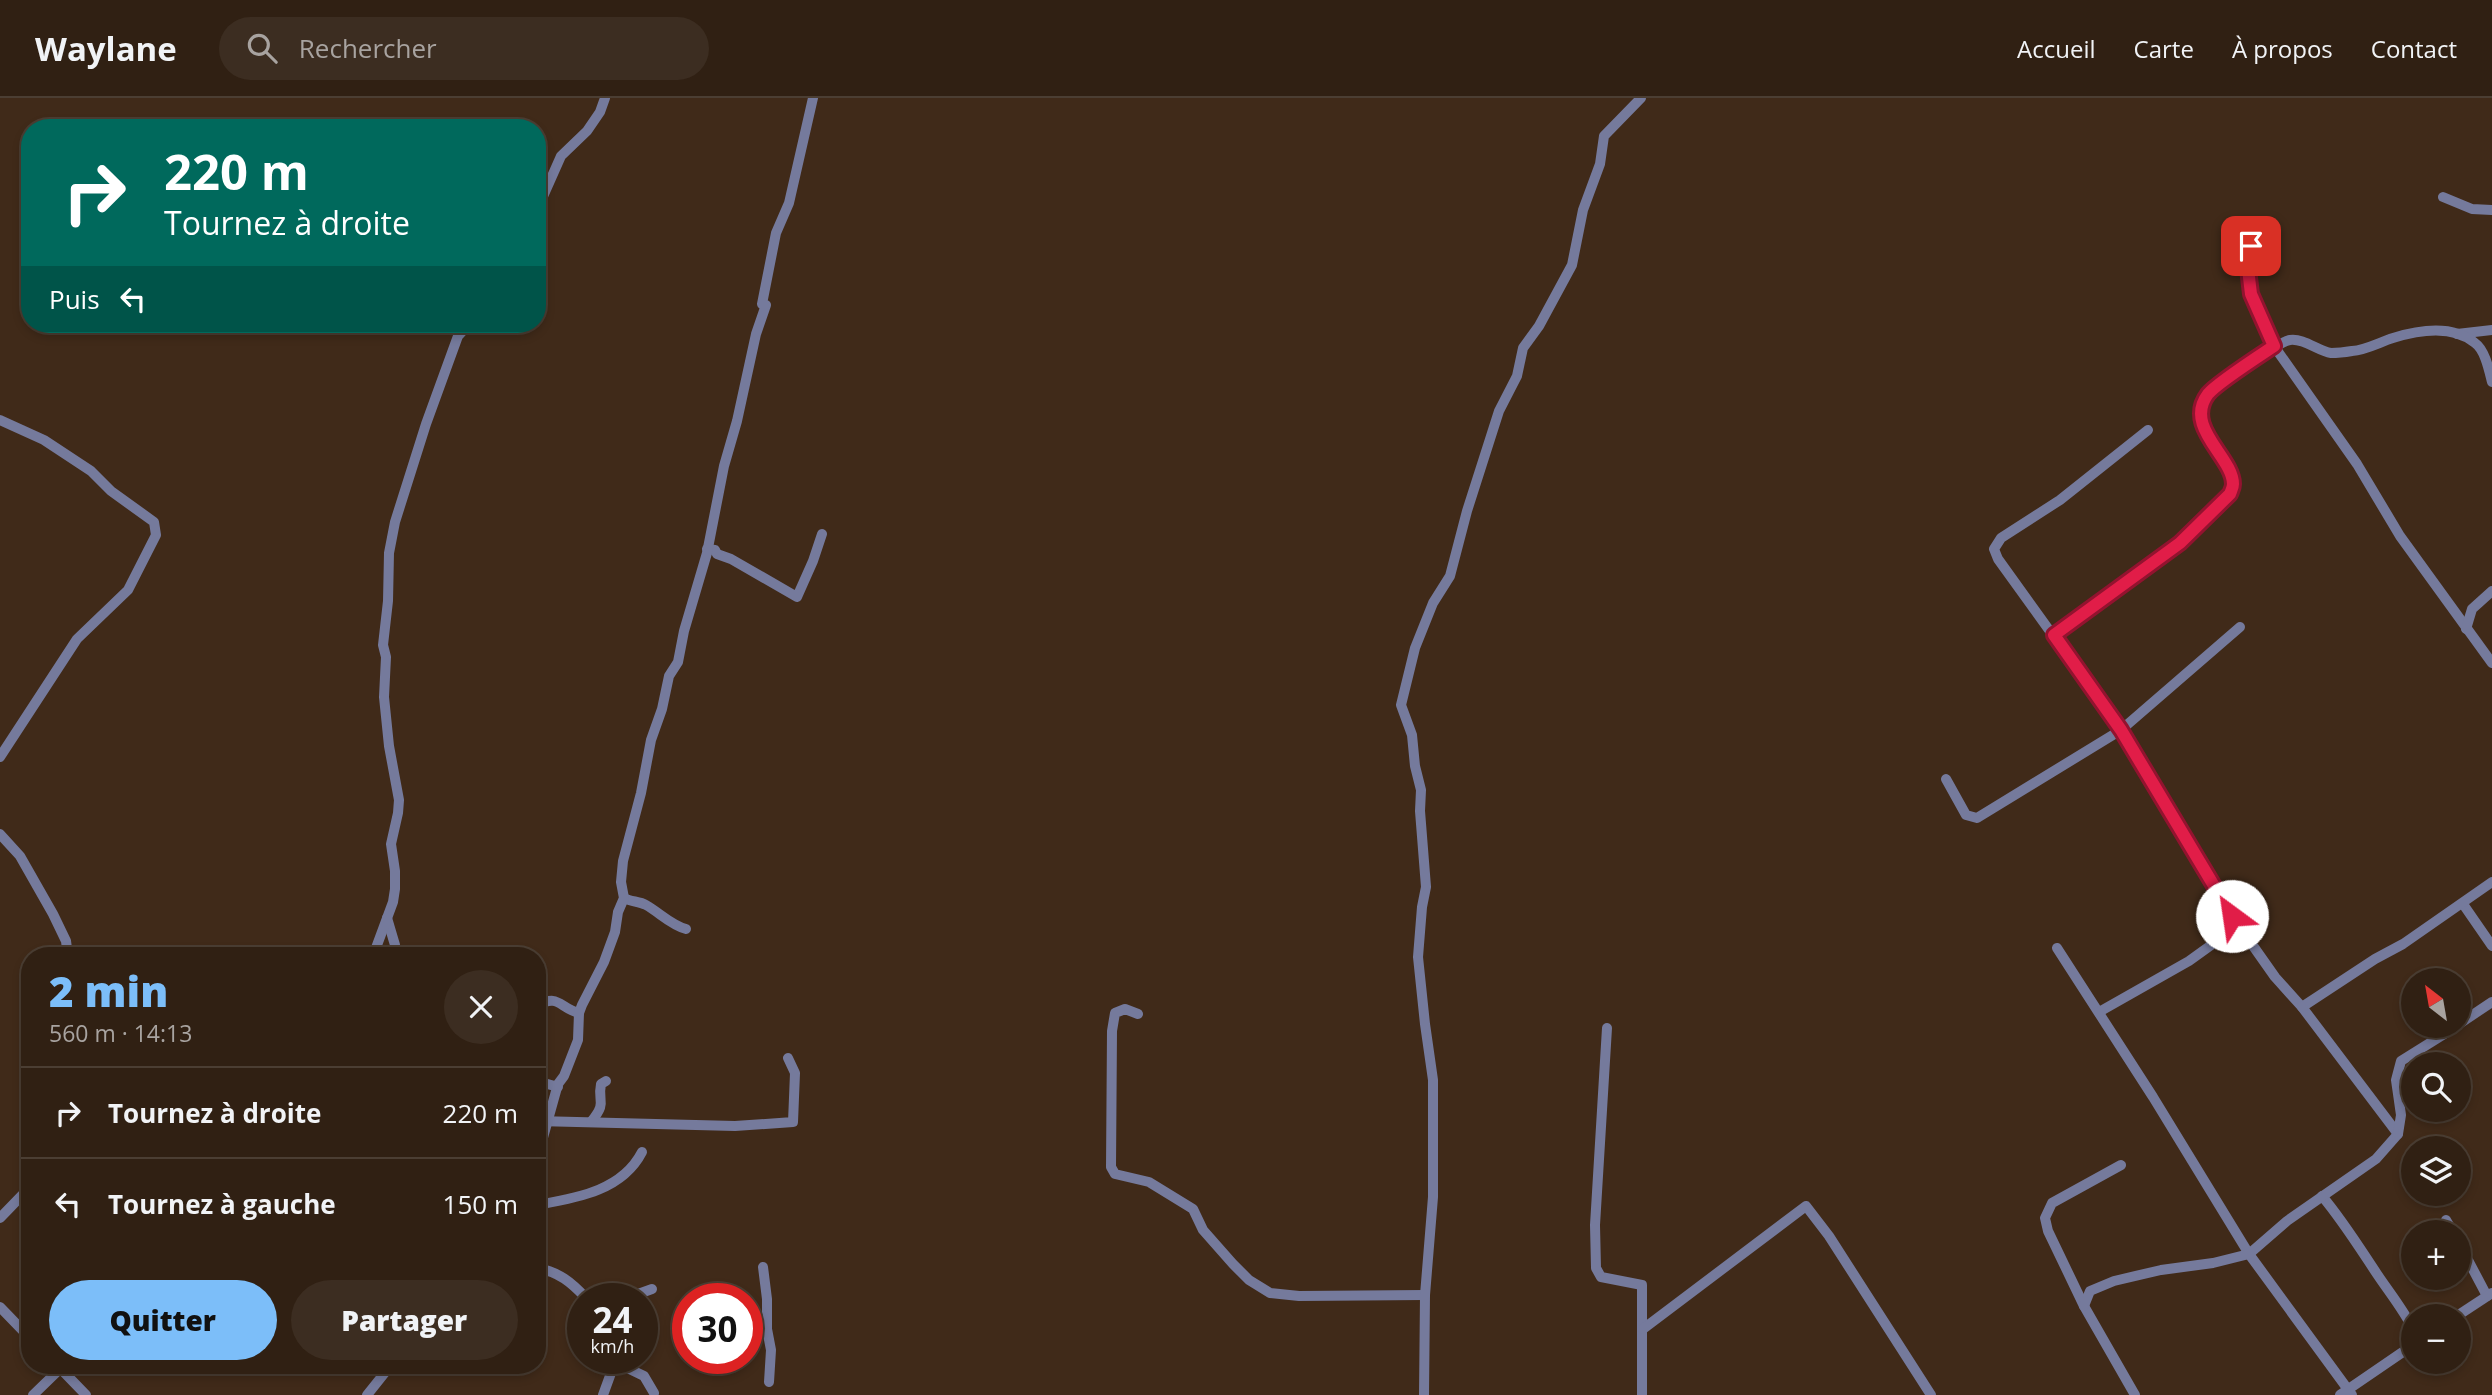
<!DOCTYPE html>
<html lang="fr">
<head>
<meta charset="utf-8">
<style>
  :root { --surface:#302013; --page:#3c2d21; --text:#f1f3f6; --muted:#a8a3a0; --line:#4b3e33; --accent:#7cbef9 }
  body { margin:0; font-family:"Open Sans",sans-serif; background:var(--page); color:var(--text); height:100vh; display:flex; flex-direction:column; font-size:26px; white-space:nowrap }
  * { box-sizing:border-box; margin:0 }
  p { font-size:23px; color:var(--muted) }
  .icon { flex:none; width:38px; height:38px; fill:none; stroke:currentColor; stroke-width:2; stroke-linecap:round; stroke-linejoin:round }
  .map { position:relative; flex:1; overflow:hidden }
  .panel { position:absolute; left:21px; top:849px; width:525px; height:427px; display:flex; flex-direction:column; background:var(--surface); border-radius:28px; box-shadow:0 4px 10px #0003,0 0 0 2px var(--line) }
  .panel>* { flex:none }
  .hud { position:absolute; left:21px; top:21px; width:525px; height:214px; border-radius:28px; box-shadow:0 4px 10px #0003,0 0 0 2px var(--line); background:#00695c; color:#fff; overflow:hidden }
  .needle { width:46px; rotate:329deg }
  .controls { position:absolute; left:2401px; top:870px; display:grid; gap:14px }
  .controls a { display:grid; place-items:center; width:70px; height:70px; border-radius:50%; background:var(--surface); box-shadow:0 4px 10px #0003,0 0 0 2px var(--line); font-size:35px }
  .speed { position:absolute; left:567px; top:1185px; display:flex; gap:14px; font-size:35px; font-weight:700; text-align:center }
  .speed>* { display:grid; place-content:center; width:91px; height:91px; border-radius:50%; background:var(--surface); box-shadow:0 4px 10px #0003,0 0 0 2px var(--line); line-height:1 }
  .speed small { font-size:18px; font-weight:400 }
  .speed .limit { border:10px solid #d22; background:#fff; color:#111 }
  .pin { position:absolute; display:grid; place-items:center; width:60px; height:60px; color:#fff; margin:-30px; border-radius:14px; box-shadow:0 4px 10px #0006 }
  .me { position:absolute; width:77px; margin:-38px; rotate:329deg; stroke-linejoin:round; filter:drop-shadow(0 0 5px #0008) }
  .turn { display:flex; align-items:center; gap:24px; height:147px; padding:0 28px; font-size:32px }
  .turn .icon { width:91px; height:91px; stroke-width:2.5 }
  .turn b { display:block; font-size:49px; line-height:60px }
  .then { display:flex; align-items:center; height:66px; padding:0 28px; background:#0003; gap:14px; font-size:26px }
  .round { display:grid; place-items:center; flex:none; width:74px; height:74px; border-radius:37px; background:var(--page) }
  .overview { display:flex; align-items:center; justify-content:space-between; height:119px; padding:0 28px }
  h1 { font-size:42px; font-weight:800; line-height:52px; color:var(--accent) }
  .cta { display:flex; gap:14px; margin-top:auto; padding:14px 28px }
  .cta a { flex:1; height:80px; border-radius:42px; background:var(--accent); color:#111; font-size:28px; font-weight:800; line-height:80px; text-align:center }
  .cta a+a { background:var(--page); color:var(--text) }
  ul { padding:0; list-style:none }
  li { display:flex; align-items:center; gap:21px; height:91px; padding:0 28px; border-top:2px solid var(--line) }
  li div { flex:1 }
  li b { display:block; font-size:26px }
  li em { font-style:normal }
  header { display:flex; align-items:center; gap:42px; box-sizing:border-box; height:98px; padding:0 35px; background:var(--surface); border-bottom:2px solid var(--line) }
  header strong { font-size:33px }
  nav { display:flex; gap:38px; margin-inline-start:auto; font-size:24px }
  .search { width:490px; height:63px; background:var(--page); display:flex; align-items:center; gap:18px; box-sizing:border-box; padding:0 24px; border-radius:38px; color:var(--muted); font-size:26px }
  .map>svg:first-child { display:block }
  .lines { fill:none; stroke-linecap:round; stroke-linejoin:round }
  .minor { stroke:#757a9c; stroke-width:10 }
  .route-casing { stroke:#92132f; stroke-width:18 }
  .route { stroke:#e11d48; stroke-width:12 }
</style>
</head>
<body>
<header>
<strong>Waylane</strong>
<div class="search"><svg class="icon" aria-label="search" viewBox="0 0 24 24"><circle cx="10" cy="10" r="6"/><path d="M15 15l6 6"/></svg>Rechercher</div>
<nav><a>Accueil</a><a>Carte</a><a>À propos</a><a>Contact</a></nav>
</header>
<div class="map">
<svg width="2492" height="1297" viewBox="0 0 2492 1297">
  <rect width="100%" height="100%" fill="#402a19"/>
  <g class="lines">
    <g class="minor">
      <polyline points="2443,99 2472,111 2492,112"/>
      <polyline points="537,112 561,58 587,33 600,14 605,0"/>
      <polyline points="2251,148 2248,171 2251,196 2274,248 2357,366 2400,438 2492,565"/>
      <polyline points="2457,236 2492,232"/>
      <polyline points="0,322 44,342 91,373 111,393 154,424 156,437 128,492 77,541 0,659"/>
      <polyline points="2148,332 2060,402 2001,440 1994,451 1998,461 2121,632 2232,818 2275,879 2302,909 2398,1036"/>
      <polyline points="707,451 715,452 717,456 731,461 797,499 813,463 822,436"/>
      <polyline points="2466,531 2472,511 2492,493"/>
      <path d="M2054,537L2180,445L2230,396C2239,361 2185,334 2207,298C2213,288 2278,244 2290,242C2304,240 2318,253 2331,255C2338,255 2346,254 2352,253C2366,252 2380,244 2393,240C2419,232 2452,226 2475,245C2485,252 2489,272 2492,284"/>
      <polyline points="1946,681 1966,717 1977,720 2121,632 2240,529"/>
      <polyline points="0,736 20,758 53,816 66,843 68,858"/>
      <path d="M624,800C631,804 639,803 646,807C660,815 671,827 686,831"/>
      <polyline points="2463,806 2492,848"/>
      <polyline points="387,820 395,847 395,858"/>
      <polyline points="2057,850 2153,999 2249,1156 2352,1297"/>
      <polyline points="373,858 393,804 395,791 395,773 391,746 398,715 399,702 389,648 384,599 386,559 383,547 388,503 389,455 395,424 426,326 458,238 469,226"/>
      <path d="M537,908C559,895 559,910 579,915"/>
      <polyline points="2302,909 2375,861 2403,846 2492,784"/>
      <polyline points="2099,914 2189,863 2239,827"/>
      <polyline points="1138,916 1125,911 1115,915 1112,933 1111,1069 1115,1076 1149,1084 1193,1111 1203,1132 1233,1166 1249,1182 1270,1195 1299,1198 1425,1197"/>
      <polyline points="2459,926 2492,904"/>
      <polyline points="1607,930 1595,1127 1596,1170 1601,1179 1642,1187 1642,1297"/>
      <polyline points="537,983 558,989"/>
      <polyline points="537,1023 735,1028 793,1024 795,975 788,960"/>
      <path d="M591,1024C608,1003 597,1005 601,986L606,983"/>
      <polyline points="2121,1067 2052,1105 2045,1120 2048,1133 2084,1208 2135,1297"/>
      <polyline points="537,1072 539,1054 558,986 564,978 578,942 579,915 582,907 604,864 615,834 618,814 624,800 621,784 623,763 641,695 651,642 662,611 669,578 678,564 684,533 707,455 724,368 737,323 756,236 766,207 762,206 776,135 789,105 813,0"/>
      <path d="M2322,1098C2343,1123 2359,1149 2377,1176C2389,1194 2403,1211 2413,1231"/>
      <path d="M537,1107C576,1100 622,1093 642,1054"/>
      <polyline points="0,1120 30,1089"/>
      <polyline points="2446,1122 2453,1134"/>
      <polyline points="2459,1145 2487,1198"/>
      <polyline points="763,1169 767,1201 767,1231 771,1252 769,1284"/>
      <path d="M537,1170C559,1174 571,1184 586,1200"/>
      <polyline points="627,1200 652,1191"/>
      <polyline points="2084,1208 2090,1193 2114,1183 2161,1172 2213,1165 2249,1156 2287,1123 2376,1061 2398,1036 2401,1017 2396,982 2401,963 2457,928"/>
      <polyline points="0,1209 30,1240"/>
      <polyline points="2457,1218 2492,1195"/>
      <polyline points="1643,1231 1806,1108 1829,1138 1931,1297"/>
      <polyline points="612,1260 615,1264 644,1278 654,1295"/>
      <polyline points="57,1267 86,1297"/>
      <polyline points="262,1269 264,1267"/>
      <polyline points="33,1297 64,1267"/>
      <polyline points="367,1297 391,1267"/>
      <polyline points="603,1297 615,1264"/>
      <polyline points="1424,1297 1425,1197 1433,1099 1433,982 1425,926 1418,859 1422,809 1426,789 1420,713 1421,692 1415,668 1412,637 1401,607 1415,550 1433,505 1450,478 1467,413 1499,313 1517,278 1523,250 1539,228 1572,167 1583,112 1600,66 1604,38 1641,0"/>
      <polyline points="2340,1297 2413,1247"/>
    </g>
  </g>
  <g class="lines">
    <defs>
      <path id="route" d="M2232,818L2121,632L2054,537L2180,445L2230,396C2231,393 2233,390 2233,386C2233,359 2183,329 2208,296C2217,285 2259,258 2274,248L2251,196L2248,171L2251,148"/>
    </defs>
    <use href="#route" class="route-casing"/>
    <use href="#route" class="route"/>
  </g>
</svg>
<div class="controls">
<a><svg class="needle" viewBox="-14 -14 28 28"><path d="M0-13l5 13h-10z" fill="#e53935"/><path d="M0 13l5-13h-10z" fill="#a8a3a0"/></svg></a>
<a><svg class="icon" aria-label="search" viewBox="0 0 24 24"><circle cx="10" cy="10" r="6"/><path d="M15 15l6 6"/></svg></a>
<a><svg class="icon" aria-label="layers" viewBox="0 0 24 24"><path d="M12 4l9 5-9 5-9-5zM3 14l9 5 9-5"/></svg></a>
<a>+</a>
<a>−</a>
</div>
<div class="speed"><div>24<small>km/h</small></div><div class="limit">30</div></div>
<div class="pin" style="left:2251px;top:148px;background:#d93025"><svg class="icon" aria-label="arrive" viewBox="0 0 24 24"><path d="M6 21V4h12l-3 4 3 4H6"/></svg></div>
<svg class="me" style="left:2232px;top:818px" viewBox="-20 -20 40 40"><circle r="19" fill="#fff"/><path d="M0-13L10 11 0 6-10 11z" fill="#e11d48"/></svg>
<div class="hud">
<div class="turn"><svg class="icon" aria-label="right" viewBox="0 0 24 24"><path d="M7 20v-9h11M14 6l5 5-5 5"/></svg><div><b>220 m</b>Tournez à droite</div></div>
<div class="then">Puis<svg class="icon" aria-label="left" viewBox="0 0 24 24"><path d="M17 20v-9H6M10 6l-5 5 5 5"/></svg></div>
</div>
<section class="panel">
<div class="overview"><div><h1>2 min</h1><p>560 m · 14:13</p></div><a class="round"><svg class="icon" aria-label="close" viewBox="0 0 24 24"><path d="M6 6l12 12M18 6L6 18"/></svg></a></div>
<ul>
<li><svg class="icon" aria-label="right" viewBox="0 0 24 24"><path d="M7 20v-9h11M14 6l5 5-5 5"/></svg><div><b>Tournez à droite</b></div><em>220 m</em></li>
<li><svg class="icon" aria-label="left" viewBox="0 0 24 24"><path d="M17 20v-9H6M10 6l-5 5 5 5"/></svg><div><b>Tournez à gauche</b></div><em>150 m</em></li>
</ul>
<div class="cta"><a>Quitter</a><a>Partager</a></div>
</section>
</div>
</body>
</html>
